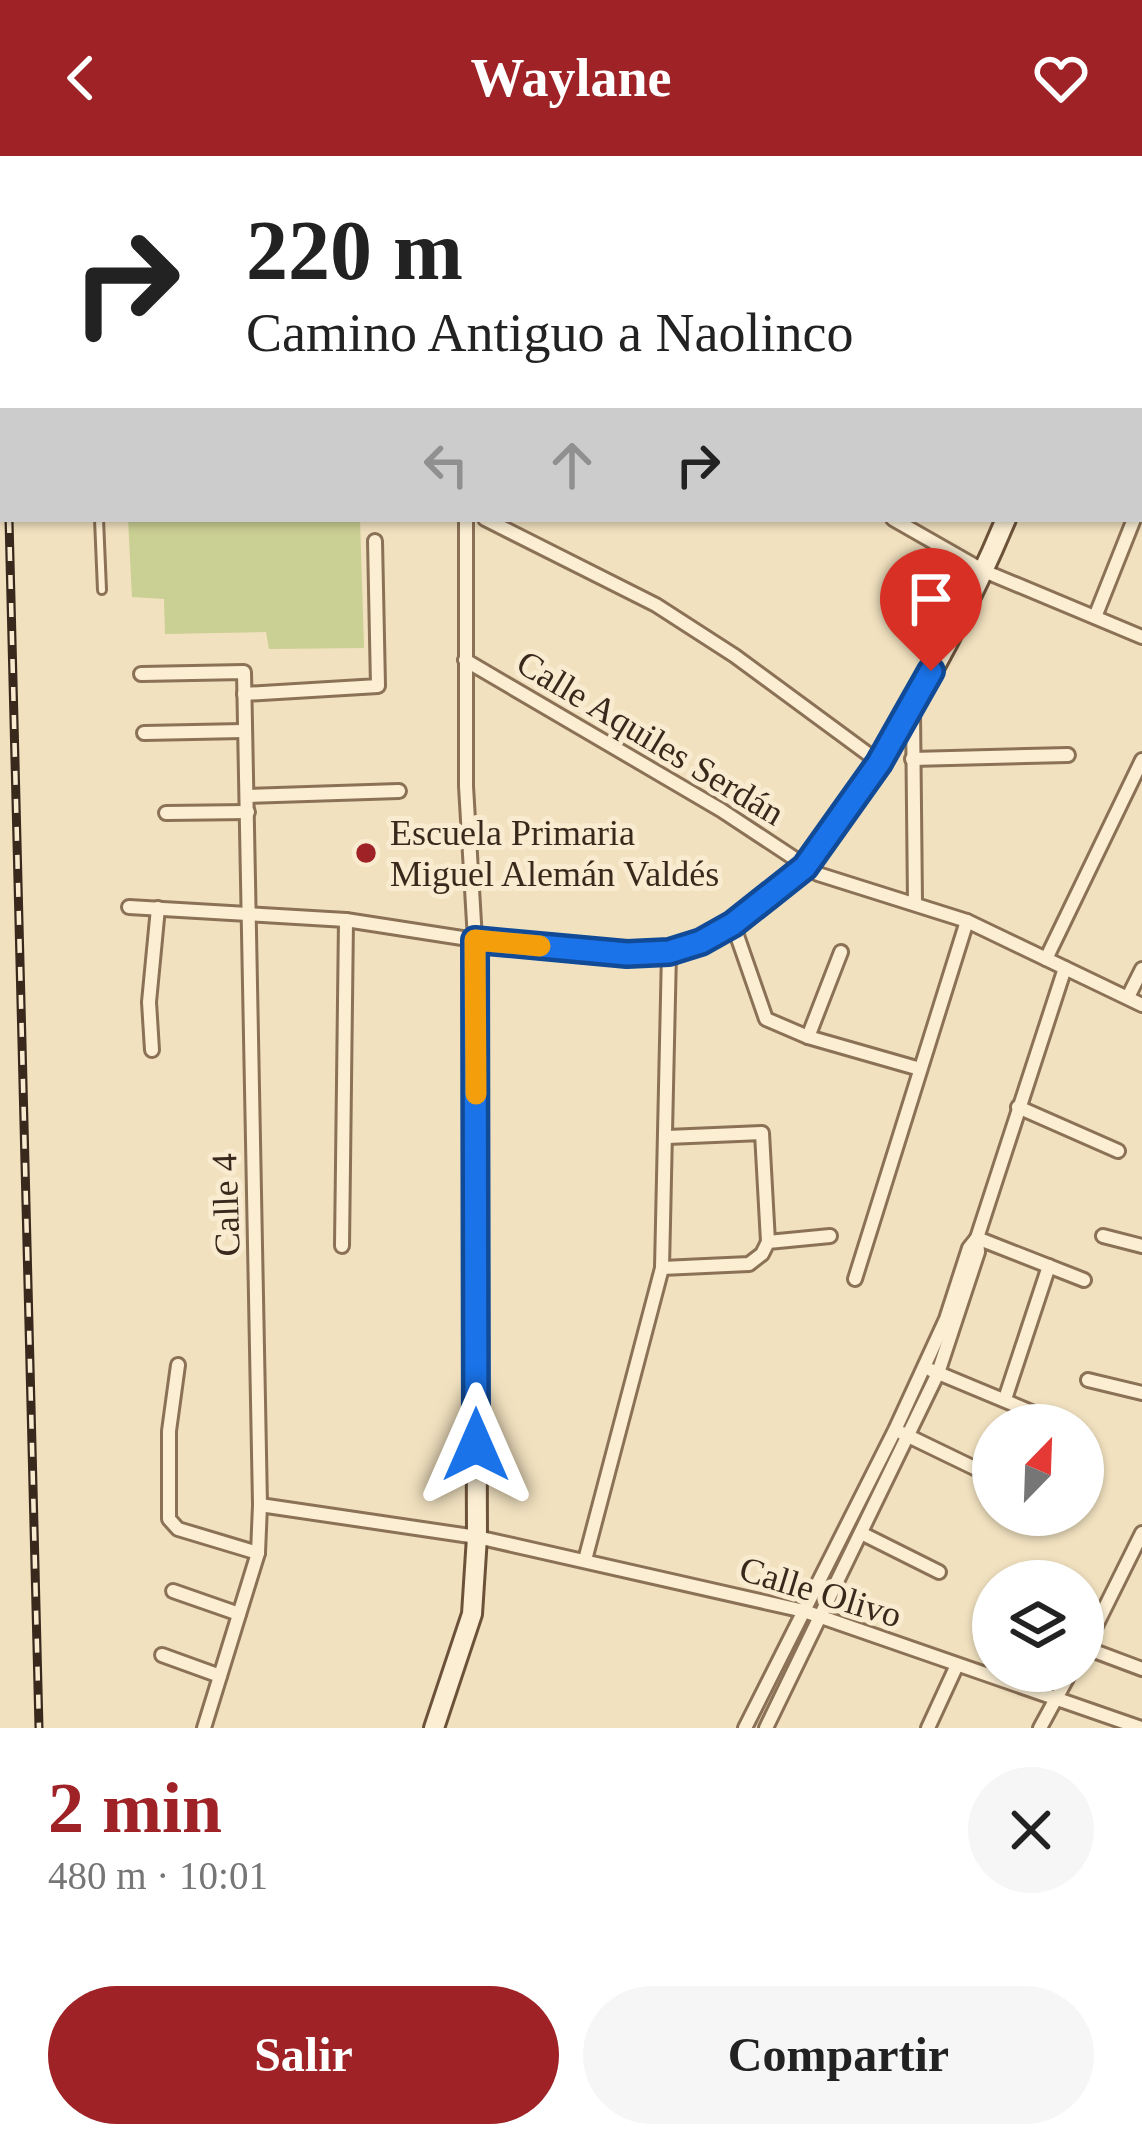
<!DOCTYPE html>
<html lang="es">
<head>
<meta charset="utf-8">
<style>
  :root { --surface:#fff; --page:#f6f6f6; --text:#222; --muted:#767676; --accent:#9e2226 }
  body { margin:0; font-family:Georgia,serif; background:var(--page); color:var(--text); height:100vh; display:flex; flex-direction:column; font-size:45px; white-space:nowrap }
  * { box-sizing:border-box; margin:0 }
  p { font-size:39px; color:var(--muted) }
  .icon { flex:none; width:66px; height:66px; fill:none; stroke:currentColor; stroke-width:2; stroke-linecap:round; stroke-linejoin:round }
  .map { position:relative; height:1572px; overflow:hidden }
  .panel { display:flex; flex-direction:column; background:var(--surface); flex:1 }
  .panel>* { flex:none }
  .guide { position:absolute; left:0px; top:0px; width:1143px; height:366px; box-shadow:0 3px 9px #0004; background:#fff; color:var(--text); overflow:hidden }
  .needle { width:78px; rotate:23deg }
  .tools { position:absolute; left:972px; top:1248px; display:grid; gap:24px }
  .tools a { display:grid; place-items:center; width:132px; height:132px; border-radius:50%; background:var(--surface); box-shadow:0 3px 9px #0004; font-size:60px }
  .pin { position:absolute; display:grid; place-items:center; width:102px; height:102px; color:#fff; margin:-123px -51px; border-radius:50% 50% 50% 0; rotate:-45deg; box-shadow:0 0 12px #0007 }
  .pin .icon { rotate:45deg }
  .me { position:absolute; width:132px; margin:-66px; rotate:0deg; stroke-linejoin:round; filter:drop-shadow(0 0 9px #0008) }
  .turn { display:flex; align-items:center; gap:42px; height:252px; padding:0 48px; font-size:54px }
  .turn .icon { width:156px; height:156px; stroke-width:2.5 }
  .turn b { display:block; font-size:84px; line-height:102px }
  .lanes { display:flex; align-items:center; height:114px; padding:0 48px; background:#0003; justify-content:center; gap:60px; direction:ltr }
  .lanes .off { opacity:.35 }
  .round { display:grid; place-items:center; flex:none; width:126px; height:126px; border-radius:63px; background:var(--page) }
  .head { display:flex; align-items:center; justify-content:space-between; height:204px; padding:0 48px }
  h1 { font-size:72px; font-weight:700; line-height:90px; color:var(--accent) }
  .cta { display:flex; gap:24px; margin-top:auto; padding:24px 48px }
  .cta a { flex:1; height:138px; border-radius:72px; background:var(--accent); color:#fff; font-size:48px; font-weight:700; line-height:138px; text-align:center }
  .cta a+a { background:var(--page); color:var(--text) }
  header { display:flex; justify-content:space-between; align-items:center; height:156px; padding:0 48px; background:var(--accent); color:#fff; font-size:54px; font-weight:700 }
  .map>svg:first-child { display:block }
  .green { fill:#cacf93 }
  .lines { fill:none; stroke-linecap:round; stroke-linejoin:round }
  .lane-casing { stroke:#8b7156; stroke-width:12 }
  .street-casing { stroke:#8b7156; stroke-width:18 }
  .secondary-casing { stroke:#6d523a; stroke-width:24 }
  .lane { stroke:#fbeed3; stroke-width:6 }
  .street { stroke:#fbeed3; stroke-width:12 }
  .secondary { stroke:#fbeed3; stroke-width:18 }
  .rail-casing { stroke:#39291c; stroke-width:9 }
  .rail { stroke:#f8ebd0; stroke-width:4.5; stroke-dasharray:14; stroke-linecap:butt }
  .route-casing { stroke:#114b97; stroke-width:30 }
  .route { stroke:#1a73e8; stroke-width:21 }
  .slow { stroke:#f59e0b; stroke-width:21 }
  .poi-dot { fill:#9e2226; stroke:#f8ebd0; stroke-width:4.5 }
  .labels { text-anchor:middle; stroke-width:10; stroke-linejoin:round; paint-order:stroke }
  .street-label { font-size:36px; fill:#39291c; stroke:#f8ebd0 }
  .poi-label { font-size:36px; fill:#39291c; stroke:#f8ebd0; text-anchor:start }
</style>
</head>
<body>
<header><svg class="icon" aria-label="back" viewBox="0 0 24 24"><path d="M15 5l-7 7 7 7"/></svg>Waylane<svg class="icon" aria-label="heart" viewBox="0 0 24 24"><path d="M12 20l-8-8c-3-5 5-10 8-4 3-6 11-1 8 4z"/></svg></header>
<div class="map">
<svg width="1142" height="1572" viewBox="0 0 1142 1572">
  <rect width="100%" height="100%" fill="#f1e1bf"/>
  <polygon class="green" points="128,363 360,363 364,492 269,493 266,476 165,478 164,443 132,441"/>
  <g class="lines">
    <defs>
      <g id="lane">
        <polyline points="129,3 130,0"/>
        <polyline points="99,363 102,434"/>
      </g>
      <g id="street">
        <polyline points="371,0 371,3"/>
        <polyline points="457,0 457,3"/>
        <polyline points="744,0 749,3"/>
        <polyline points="821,3 822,0"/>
        <polyline points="1140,165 1142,165"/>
        <polyline points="1140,184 1142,184"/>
        <polyline points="1140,347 1142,342"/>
        <polyline points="485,363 656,449 735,500 879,606"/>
        <polyline points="893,363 984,415 1142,481"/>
        <polyline points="1095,461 1134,363"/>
        <polyline points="465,504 721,654 818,718 967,765 1142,849"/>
        <polyline points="141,518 244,516 260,1349 258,1397 204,1572"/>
        <polyline points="244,538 378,530 375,385"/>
        <polyline points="913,556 915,746"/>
        <polyline points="144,577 243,575"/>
        <polyline points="912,603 1068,599"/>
        <polyline points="247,640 399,635"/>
        <polyline points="166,657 248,656"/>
        <polyline points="129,751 346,764 475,784 466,630 466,363"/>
        <polyline points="733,768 766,863 808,881 920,913"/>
        <polyline points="1046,803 1142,604"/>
        <polyline points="1128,841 1142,813"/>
        <polyline points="808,881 841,796"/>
        <polyline points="152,894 149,846 158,752"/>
        <polyline points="1018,951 1118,995"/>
        <polyline points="667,981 762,977 768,1086"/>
        <polyline points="1103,1080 1142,1090"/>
        <polyline points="977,1082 1084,1124"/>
        <polyline points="342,1090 346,764"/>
        <polyline points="662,1112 749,1108 762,1098 768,1086 830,1080"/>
        <polyline points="855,1123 967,765"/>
        <polyline points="178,1209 169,1275 169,1363 178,1373 258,1397"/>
        <polyline points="931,1214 1046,1262"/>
        <polyline points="1088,1224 1142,1237"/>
        <polyline points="1005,1243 1049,1110"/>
        <polyline points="902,1277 993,1321"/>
        <polyline points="260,1349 477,1381 804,1455 1141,1572"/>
        <polyline points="861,1377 939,1416"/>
        <polyline points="585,1404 662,1112 669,796"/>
        <polyline points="173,1435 239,1458"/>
        <polyline points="1086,1492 1142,1513"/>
        <polyline points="1083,1496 1142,1377"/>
        <polyline points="162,1499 220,1520"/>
        <polyline points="745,1572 895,1274 946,1163 969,1092 977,1082 1065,812"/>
        <polyline points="766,1572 938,1217 978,1096 977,1083"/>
        <polyline points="928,1572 957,1509"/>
        <polyline points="1040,1572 1071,1515"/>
      </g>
      <g id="secondary">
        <polyline points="1089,3 1089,0"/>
        <path d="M434,1572L472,1458L477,1381L475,784C532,789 621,807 675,794C717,785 775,742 805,711C825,689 842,661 858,637C916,551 966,458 1006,363"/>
      </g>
    </defs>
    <use href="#lane" class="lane-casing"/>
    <use href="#street" class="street-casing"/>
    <use href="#secondary" class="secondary-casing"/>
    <use href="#lane" class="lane"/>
    <use href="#street" class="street"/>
    <use href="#secondary" class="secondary"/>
    <defs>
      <g id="rail">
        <polyline points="2,0 3,61"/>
        <polyline points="9,363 39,1572"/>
      </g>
    </defs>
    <use href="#rail" class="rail-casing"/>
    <use href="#rail" class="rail"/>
  </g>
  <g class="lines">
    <defs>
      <polyline id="route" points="476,1289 475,784 627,798 669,796 701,786 733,768 805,711 879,607 931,515"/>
    </defs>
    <use href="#route" class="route-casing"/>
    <use href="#route" class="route"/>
    <polyline class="slow" points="476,938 475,784 540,790"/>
  </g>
  <circle class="poi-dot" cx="366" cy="697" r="12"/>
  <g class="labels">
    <g class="street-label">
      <text transform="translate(651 581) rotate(31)" y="13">Calle Aquiles Serdán</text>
      <text transform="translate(225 1049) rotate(-92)" y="13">Calle 4</text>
      <text transform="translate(821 1435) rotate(17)" y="13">Calle Olivo</text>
    </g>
    <g class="poi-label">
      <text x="390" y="689">Escuela Primaria<tspan x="390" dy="41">Miguel Alemán Valdés</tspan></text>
    </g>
  </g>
</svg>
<div class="tools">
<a><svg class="needle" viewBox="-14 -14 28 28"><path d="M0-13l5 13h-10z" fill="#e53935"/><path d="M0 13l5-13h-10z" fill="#767676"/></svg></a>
<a><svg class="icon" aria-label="layers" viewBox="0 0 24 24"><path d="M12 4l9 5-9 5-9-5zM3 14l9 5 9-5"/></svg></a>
</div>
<div class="pin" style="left:931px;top:515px;background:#d93025"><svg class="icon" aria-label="arrive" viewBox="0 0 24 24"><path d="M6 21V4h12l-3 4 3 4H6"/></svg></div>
<svg class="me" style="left:476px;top:1289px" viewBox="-20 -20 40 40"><path d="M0-17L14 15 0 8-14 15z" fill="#1a73e8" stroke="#fff" stroke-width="4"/></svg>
<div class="guide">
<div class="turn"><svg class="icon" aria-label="right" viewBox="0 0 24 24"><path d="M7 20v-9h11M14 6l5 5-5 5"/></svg><div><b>220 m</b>Camino Antiguo a Naolinco</div></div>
<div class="lanes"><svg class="icon off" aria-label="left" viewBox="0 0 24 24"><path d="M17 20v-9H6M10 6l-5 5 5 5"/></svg><svg class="icon off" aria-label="ahead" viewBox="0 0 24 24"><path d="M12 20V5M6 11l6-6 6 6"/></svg><svg class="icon" aria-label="right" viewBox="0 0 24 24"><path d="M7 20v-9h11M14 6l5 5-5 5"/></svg></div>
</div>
</div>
<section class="panel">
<div class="head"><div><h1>2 min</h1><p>480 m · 10:01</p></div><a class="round"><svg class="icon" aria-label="close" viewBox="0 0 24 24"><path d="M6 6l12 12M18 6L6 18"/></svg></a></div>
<div class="cta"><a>Salir</a><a>Compartir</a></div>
</section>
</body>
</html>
